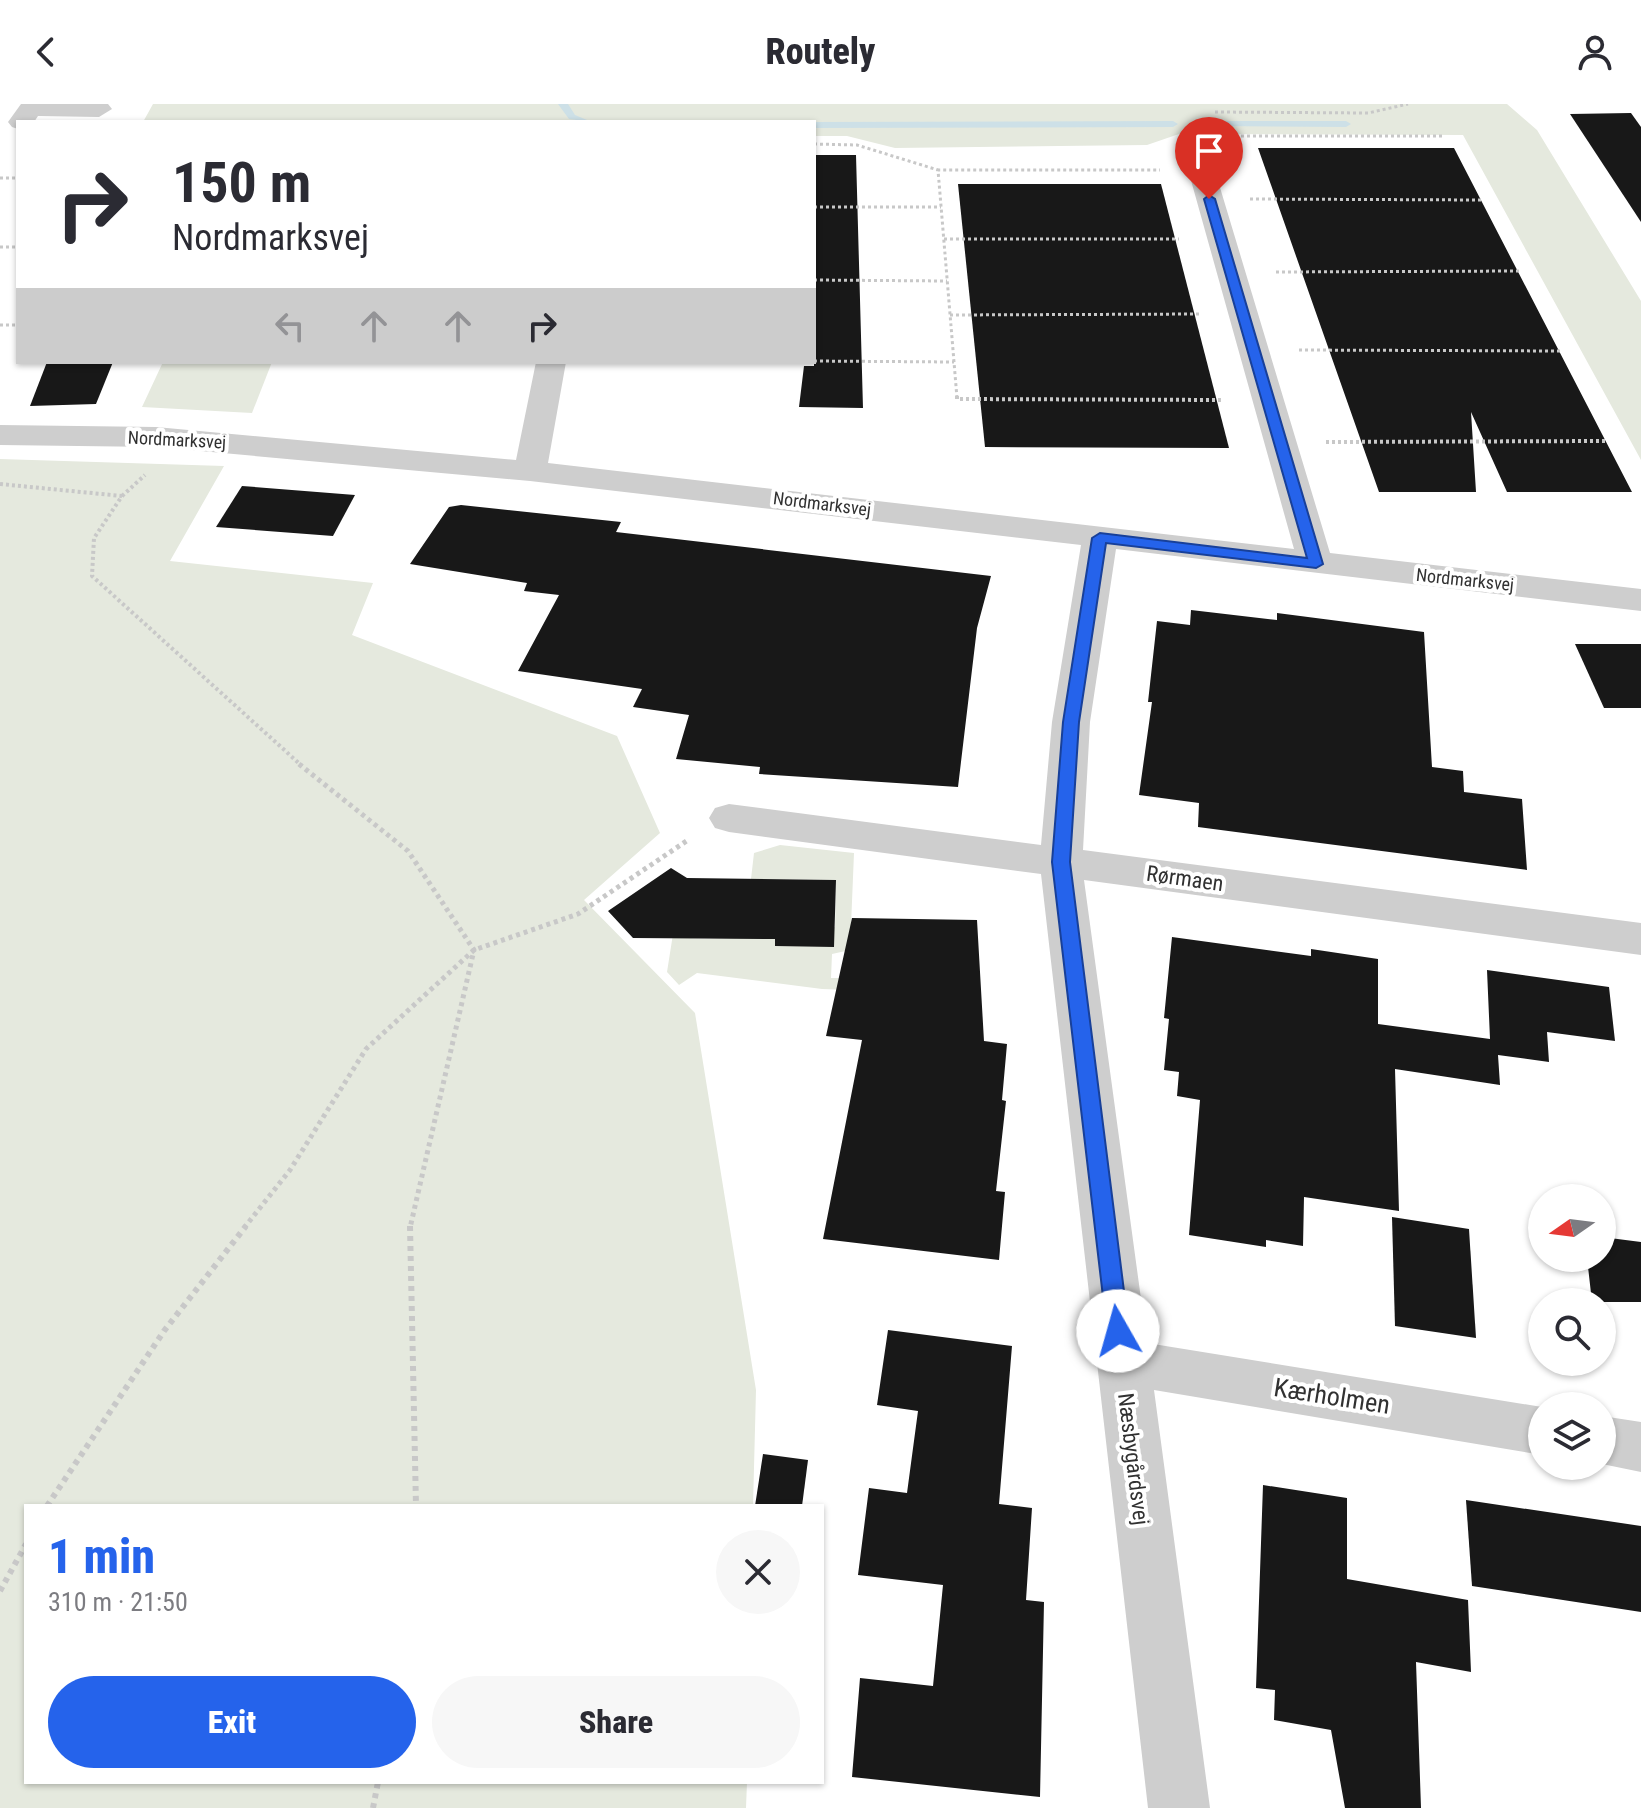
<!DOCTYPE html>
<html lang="en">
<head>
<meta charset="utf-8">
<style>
  :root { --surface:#fff; --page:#f7f7f7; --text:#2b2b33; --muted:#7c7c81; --accent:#2563eb }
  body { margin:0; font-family:"Roboto Condensed",sans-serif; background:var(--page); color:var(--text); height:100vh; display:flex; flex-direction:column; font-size:30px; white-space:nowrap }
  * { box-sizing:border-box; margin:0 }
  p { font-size:26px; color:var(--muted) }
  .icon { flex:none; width:44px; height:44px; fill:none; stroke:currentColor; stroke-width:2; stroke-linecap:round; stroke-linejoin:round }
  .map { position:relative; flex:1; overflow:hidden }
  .sheet { position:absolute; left:24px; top:1400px; width:800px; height:280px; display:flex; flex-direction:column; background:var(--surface); border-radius:0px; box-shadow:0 2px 6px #0004 }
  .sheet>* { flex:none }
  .banner { position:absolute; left:16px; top:16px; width:800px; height:244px; border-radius:0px; box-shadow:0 2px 6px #0004; background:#fff; color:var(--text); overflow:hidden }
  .needle { width:52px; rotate:256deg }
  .buttons { position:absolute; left:1528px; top:1080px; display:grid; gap:16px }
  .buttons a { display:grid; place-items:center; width:88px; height:88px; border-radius:50%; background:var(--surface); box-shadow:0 2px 6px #0004; font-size:40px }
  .pin { position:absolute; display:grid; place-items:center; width:68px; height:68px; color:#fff; margin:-82px -34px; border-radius:50% 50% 50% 0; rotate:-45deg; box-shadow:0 0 8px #0007 }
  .pin .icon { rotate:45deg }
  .me { position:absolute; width:88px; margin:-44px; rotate:353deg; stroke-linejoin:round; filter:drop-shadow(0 0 6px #0008) }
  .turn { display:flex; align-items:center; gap:28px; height:168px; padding:0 24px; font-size:36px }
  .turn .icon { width:104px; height:104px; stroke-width:2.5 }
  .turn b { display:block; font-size:56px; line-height:68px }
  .lanes { display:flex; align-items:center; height:76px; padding:0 24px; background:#0003; justify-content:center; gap:40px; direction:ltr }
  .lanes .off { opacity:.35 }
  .round { display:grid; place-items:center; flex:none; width:84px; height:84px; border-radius:42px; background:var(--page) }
  .summary { display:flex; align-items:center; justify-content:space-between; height:136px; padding:0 24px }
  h1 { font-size:48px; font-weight:800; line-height:60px; color:var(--accent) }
  .cta { display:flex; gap:16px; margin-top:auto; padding:16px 24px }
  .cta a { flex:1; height:92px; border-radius:48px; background:var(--accent); color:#fff; font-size:32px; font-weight:800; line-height:92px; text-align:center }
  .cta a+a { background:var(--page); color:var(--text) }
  header { display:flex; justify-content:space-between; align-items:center; height:104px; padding:0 24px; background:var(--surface); font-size:36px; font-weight:800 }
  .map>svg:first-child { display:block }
  .green { fill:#e5e9de }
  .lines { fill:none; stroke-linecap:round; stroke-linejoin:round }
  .stream { fill:#cde0e7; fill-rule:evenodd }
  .building { fill:#181818 }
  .path-far3 { stroke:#c8c8c8; stroke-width:3; stroke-dasharray:3 3; stroke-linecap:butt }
  .path-far2 { stroke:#c8c8c8; stroke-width:4; stroke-dasharray:3 3; stroke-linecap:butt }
  .path-far1 { stroke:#c8c8c8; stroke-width:5; stroke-dasharray:4 4; stroke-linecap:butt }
  .path { stroke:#c8c8c8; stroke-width:6; stroke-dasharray:5 5; stroke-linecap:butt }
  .minor { fill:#cecece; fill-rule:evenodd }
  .route { fill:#2563eb; stroke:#184099; stroke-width:2 }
  .labels { text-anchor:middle; stroke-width:8; stroke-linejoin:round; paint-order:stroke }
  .far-street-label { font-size:18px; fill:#313131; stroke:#fff }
  .street-label { font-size:22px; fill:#313131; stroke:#fff }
  .near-street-label { font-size:26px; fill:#313131; stroke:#fff }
</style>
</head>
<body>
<header><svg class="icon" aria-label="back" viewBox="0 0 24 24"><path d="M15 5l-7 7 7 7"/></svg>Routely<svg class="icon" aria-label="person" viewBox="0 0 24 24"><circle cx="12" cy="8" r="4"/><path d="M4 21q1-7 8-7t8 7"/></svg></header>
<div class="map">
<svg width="1641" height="1704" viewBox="0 0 1641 1704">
  <rect width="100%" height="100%" fill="#fff"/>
  <g class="green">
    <polygon points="153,0 1507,0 1537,26 1641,197 1641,356 1463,31 1179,30 1147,41 895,44 847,32 814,32 814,18 143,18"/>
    <polygon points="163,258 272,258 252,309 142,303"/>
    <polygon points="0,355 224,362 170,457 373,479 352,531 617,632 660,729 584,796 695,909 756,1286 753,1402 26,1402 26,1678 747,1678 746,1704 0,1704"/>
    <path d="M780,741L854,749L850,846L832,850L831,874H850L851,886L822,885L697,869L679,881L667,868L673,830C696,842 805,828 835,823L836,776L751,775L754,749Z"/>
  </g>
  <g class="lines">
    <g class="stream">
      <polygon points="558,0 568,0 575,11 592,18 569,15"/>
      <polygon points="1216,17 1346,17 1351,20 1346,23 1213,22 1211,20"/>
      <polygon points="814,18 1173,17 1178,20 1173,23 814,24"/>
    </g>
  </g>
  <g class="building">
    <polygon points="1631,9 1641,23 1641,118 1570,10"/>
    <polygon points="1258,44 1454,44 1632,388 1507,388 1471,308 1476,388 1379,388"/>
    <polygon points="814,51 856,51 863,304 799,303 804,262 814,262"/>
    <polygon points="958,80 1161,80 1229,344 985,343"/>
    <polygon points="47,258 113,258 96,300 30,302"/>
    <polygon points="242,382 355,391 333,432 216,423"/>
    <polygon points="461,401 621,418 616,428 991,472 977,524 958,683 759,670 760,663 676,655 689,611 633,603 642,585 518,567 559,491 524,487 527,479 410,460 449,403"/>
    <polygon points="1191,506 1277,516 1277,509 1424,528 1432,663 1463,667 1464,688 1522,695 1527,766 1198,723 1199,699 1139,691 1152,598 1148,598 1157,517 1190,521"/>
    <polygon points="1575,540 1641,540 1641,604 1604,604"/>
    <polygon points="671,764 687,774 836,776 834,843 775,842 775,835 633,834 608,807"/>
    <polygon points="852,814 977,816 984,937 1007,940 1002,996 1006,997 996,1087 1005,1088 999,1156 823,1135 862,936 826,932"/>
    <polygon points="1172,833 1311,852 1311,845 1378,855 1378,920 1490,935 1487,866 1609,883 1615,937 1547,928 1549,958 1498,951 1500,981 1395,965 1399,1107 1304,1093 1303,1142 1266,1136 1266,1143 1189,1131 1200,996 1177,992 1179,968 1164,966 1169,915 1164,914"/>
    <polygon points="1392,1113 1469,1125 1476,1234 1395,1222"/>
    <polygon points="1602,1133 1641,1138 1641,1198 1592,1198 1587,1154 1602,1154"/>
    <polygon points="888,1226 1012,1242 999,1400 1032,1404 1026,1496 1044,1498 1040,1693 852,1673 860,1574 933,1582 943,1481 858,1471 869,1384 907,1389 918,1307 877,1301"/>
    <polygon points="763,1350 808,1356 802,1402 755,1402"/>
    <polygon points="1263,1381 1347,1394 1347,1475 1468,1496 1471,1568 1416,1558 1421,1704 1345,1704 1331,1626 1274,1616 1275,1586 1256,1584"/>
    <polygon points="1466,1396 1641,1422 1641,1508 1472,1482"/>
  </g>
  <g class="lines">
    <g class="path-far3">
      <polyline points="1215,8 1368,9 1408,0"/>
      <polyline points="1235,32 1444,32"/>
      <polyline points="814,40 857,41 938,66"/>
      <polyline points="0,74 18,74"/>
      <polyline points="1250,95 1482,96"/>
      <polyline points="814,103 941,103"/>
      <polyline points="944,135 1179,135"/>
      <polyline points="0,143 18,143"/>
      <polyline points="1276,168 1519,167"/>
      <polyline points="814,176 947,177"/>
      <polyline points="950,211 1201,210"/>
      <polyline points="0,221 18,221"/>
      <polyline points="1299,246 1560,247"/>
      <polyline points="814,257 954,258"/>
      <polyline points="957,294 938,66 1160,66"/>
    </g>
    <g class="path-far2">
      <polyline points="957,292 957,295 1223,296"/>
      <polyline points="1326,338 1605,337"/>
      <polyline points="0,380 122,392 94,434 92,472 302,662"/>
      <polyline points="122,392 145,371"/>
    </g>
    <g class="path-far1">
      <polyline points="299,660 408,747 474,846 410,1124"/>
      <polyline points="244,1124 290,1066 366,945 474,846 578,810 688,736"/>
    </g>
    <g class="path">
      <polyline points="410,1122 416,1402"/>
      <polyline points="47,1402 164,1227 246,1122"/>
      <polyline points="0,1487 26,1440"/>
      <polyline points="373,1704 378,1678"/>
    </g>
    <g class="minor">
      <polygon points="21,0 108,0 112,5 99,13 38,12 34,18 18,18 18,25 12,23 8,18"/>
      <polygon points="1193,29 1206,37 1330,449 1641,485 1641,507 1116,445 1090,618 1083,746 1641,819 1641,851 1084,776 1147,1239 1542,1303 1542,1351 1154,1286 1210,1704 1148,1704 1041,770 729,728 715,724 709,714 715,704 729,700 1041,741 1052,618 1081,441 530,377 156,343 0,341 0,321 156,323 516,356 536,258 566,258 548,359 1294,445 1180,37"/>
      <polygon points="1602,1312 1641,1318 1641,1368 1602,1360"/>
    </g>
  </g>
  <polygon class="route" points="1209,91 1215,95 1323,460 1316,464 1106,439 1079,618 1070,758 1129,1227 1125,1233 1110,1233 1107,1227 1052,758 1063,618 1092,434 1100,429 1307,454 1204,95"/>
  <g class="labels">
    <g class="far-street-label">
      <text transform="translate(177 336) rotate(3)" y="6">Nordmarksvej</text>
      <text transform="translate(822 400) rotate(7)" y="6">Nordmarksvej</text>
      <text transform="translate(1465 476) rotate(6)" y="6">Nordmarksvej</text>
    </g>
    <g class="street-label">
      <text transform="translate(1185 774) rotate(8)" y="8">Rørmaen</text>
      <text transform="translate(1134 1355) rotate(83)" y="8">Næsbygårdsvej</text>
    </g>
    <g class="near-street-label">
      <text transform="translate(1332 1292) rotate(9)" y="9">Kærholmen</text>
    </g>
  </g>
</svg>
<div class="buttons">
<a><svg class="needle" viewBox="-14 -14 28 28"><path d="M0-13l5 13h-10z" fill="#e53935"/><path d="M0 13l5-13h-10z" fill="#7c7c81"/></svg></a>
<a><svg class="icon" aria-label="search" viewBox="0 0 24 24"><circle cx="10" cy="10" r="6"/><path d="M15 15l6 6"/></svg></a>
<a><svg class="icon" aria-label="layers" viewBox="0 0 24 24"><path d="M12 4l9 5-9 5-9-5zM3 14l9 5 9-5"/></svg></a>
</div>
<div class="pin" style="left:1209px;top:95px;background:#d93025"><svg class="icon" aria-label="arrive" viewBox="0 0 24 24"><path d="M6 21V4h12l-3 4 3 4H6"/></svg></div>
<svg class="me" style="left:1118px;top:1227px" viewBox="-20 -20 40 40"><circle r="19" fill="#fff"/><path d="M0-13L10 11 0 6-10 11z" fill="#2563eb"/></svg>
<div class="banner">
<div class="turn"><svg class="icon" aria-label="right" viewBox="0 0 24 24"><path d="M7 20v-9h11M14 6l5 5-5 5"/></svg><div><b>150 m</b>Nordmarksvej</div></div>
<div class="lanes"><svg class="icon off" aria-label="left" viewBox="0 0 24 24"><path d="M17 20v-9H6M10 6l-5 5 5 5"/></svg><svg class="icon off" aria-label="ahead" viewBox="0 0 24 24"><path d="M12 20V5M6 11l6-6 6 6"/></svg><svg class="icon off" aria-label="ahead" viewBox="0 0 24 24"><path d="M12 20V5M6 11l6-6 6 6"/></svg><svg class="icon" aria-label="right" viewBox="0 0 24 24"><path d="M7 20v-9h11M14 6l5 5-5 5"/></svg></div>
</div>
<section class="sheet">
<div class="summary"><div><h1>1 min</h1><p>310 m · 21:50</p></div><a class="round"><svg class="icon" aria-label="close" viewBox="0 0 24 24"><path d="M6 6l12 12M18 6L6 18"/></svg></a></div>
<div class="cta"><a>Exit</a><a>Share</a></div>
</section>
</div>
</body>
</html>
